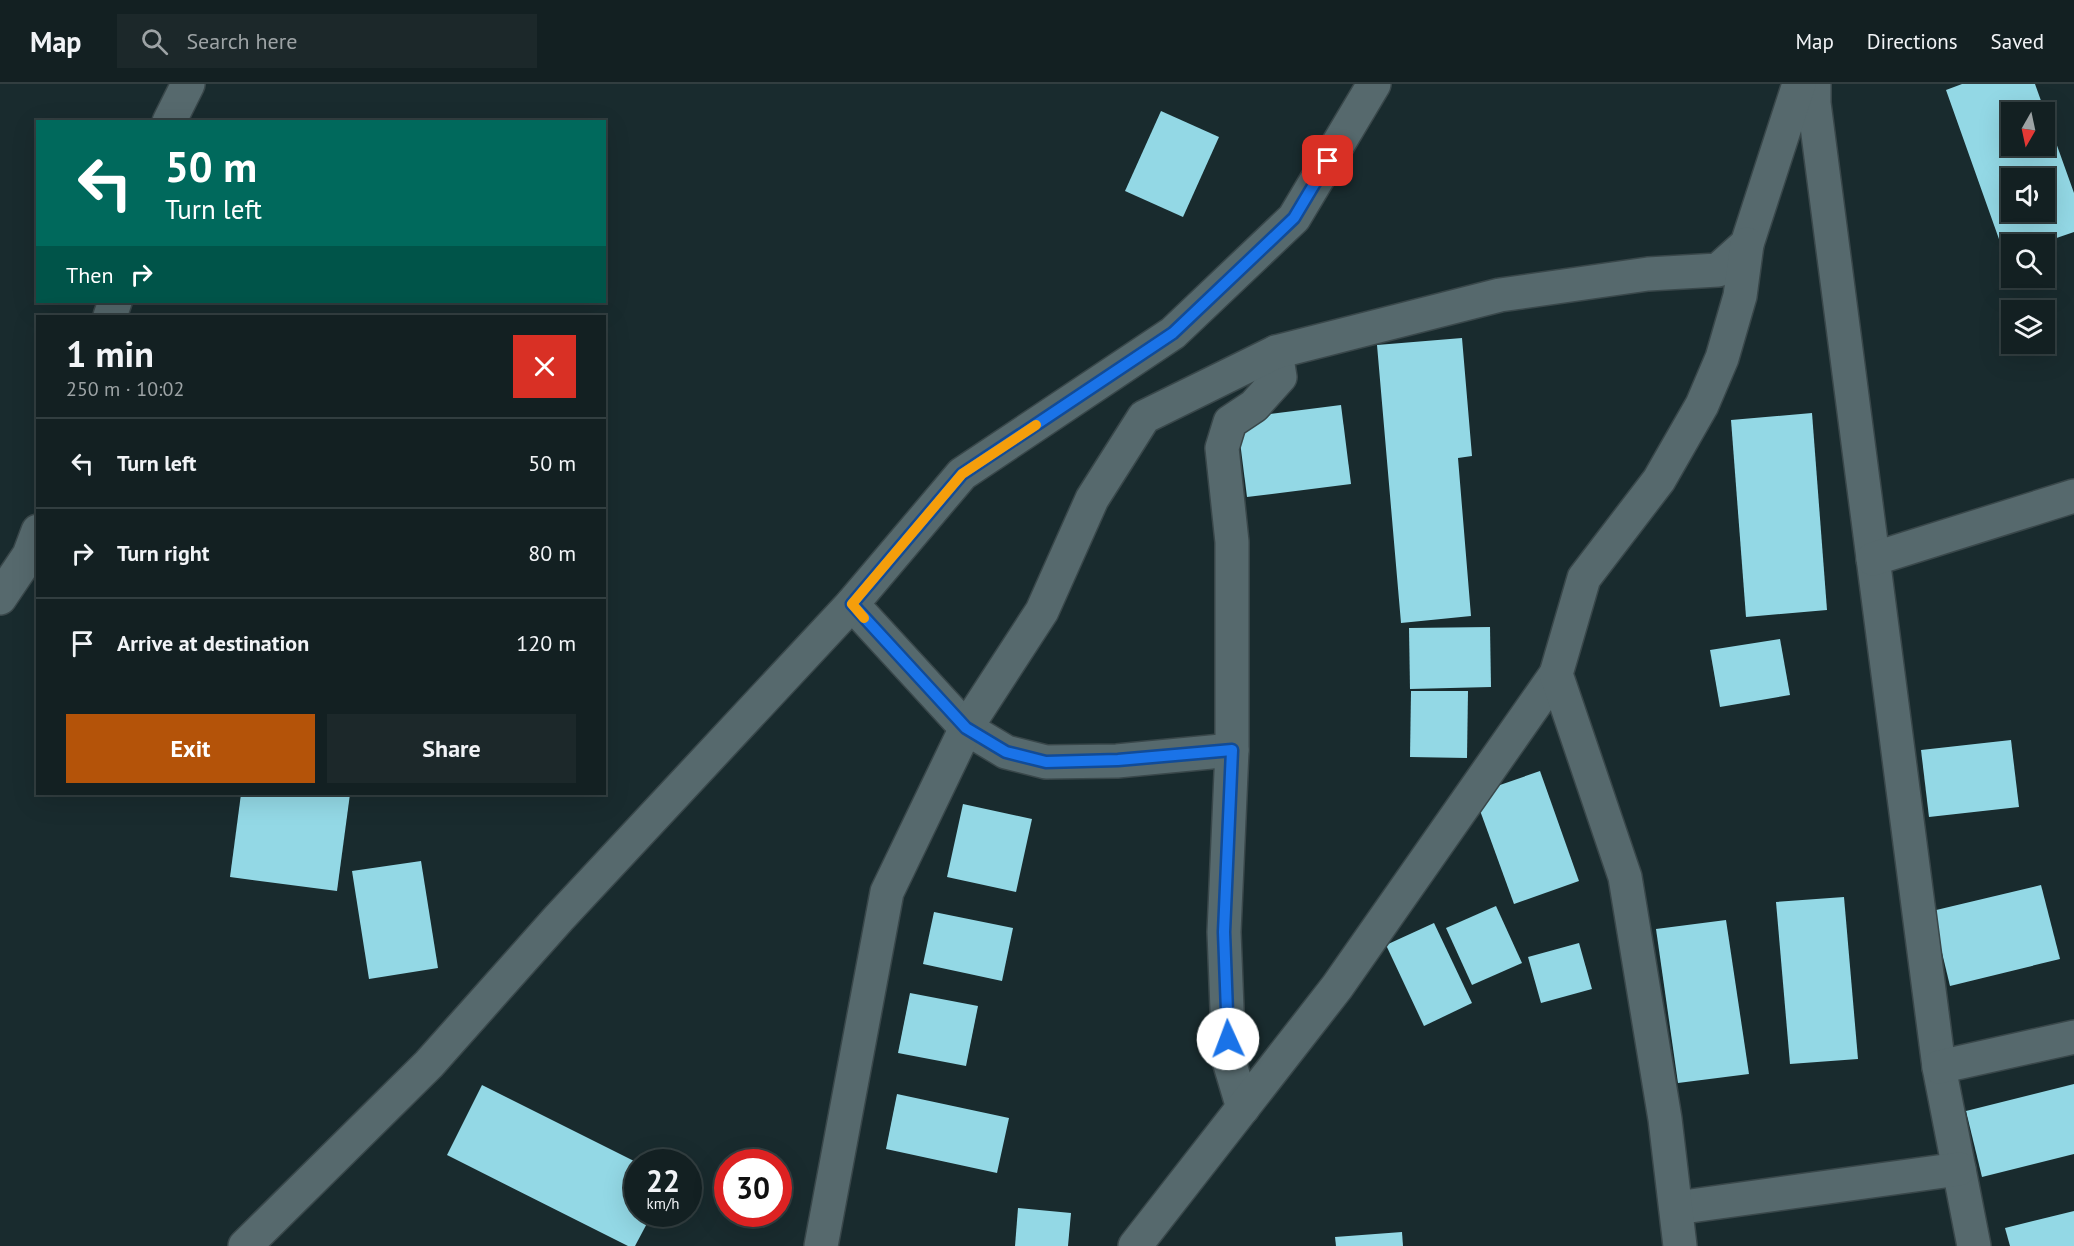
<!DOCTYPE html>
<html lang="en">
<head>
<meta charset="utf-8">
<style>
  :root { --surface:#132022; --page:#1c282a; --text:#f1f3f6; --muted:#9da3a5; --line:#323e40; --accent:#b45309 }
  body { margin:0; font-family:"PT Sans",sans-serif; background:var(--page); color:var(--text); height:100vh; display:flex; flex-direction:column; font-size:22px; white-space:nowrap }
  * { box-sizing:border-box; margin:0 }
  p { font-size:20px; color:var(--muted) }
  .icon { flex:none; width:33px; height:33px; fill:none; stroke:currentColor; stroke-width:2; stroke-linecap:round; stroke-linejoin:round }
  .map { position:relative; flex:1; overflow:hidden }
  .details { position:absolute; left:36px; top:231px; width:570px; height:480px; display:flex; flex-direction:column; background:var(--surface); border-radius:0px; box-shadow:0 6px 24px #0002,0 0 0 2px var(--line) }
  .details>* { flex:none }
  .hud { position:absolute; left:36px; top:36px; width:570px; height:183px; border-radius:0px; box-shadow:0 6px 24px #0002,0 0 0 2px var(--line); background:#00695c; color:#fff; overflow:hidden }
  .needle { width:39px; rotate:189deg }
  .fabs { position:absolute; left:2001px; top:18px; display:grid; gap:12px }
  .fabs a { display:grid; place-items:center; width:54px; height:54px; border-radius:0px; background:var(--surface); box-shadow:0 6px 24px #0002,0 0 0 2px var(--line); font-size:30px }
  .speed { position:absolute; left:624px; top:1065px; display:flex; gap:12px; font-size:30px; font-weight:700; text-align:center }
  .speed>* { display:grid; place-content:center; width:78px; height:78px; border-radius:50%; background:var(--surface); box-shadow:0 6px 24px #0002,0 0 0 2px var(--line); line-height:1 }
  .speed small { font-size:15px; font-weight:400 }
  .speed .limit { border:9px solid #d22; background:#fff; color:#111 }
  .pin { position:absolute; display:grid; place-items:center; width:51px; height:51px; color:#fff; margin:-26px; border-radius:12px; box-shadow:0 3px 9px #0006 }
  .me { position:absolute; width:66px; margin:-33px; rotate:358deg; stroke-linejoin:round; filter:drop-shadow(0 0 4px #0008) }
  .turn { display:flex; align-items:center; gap:21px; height:126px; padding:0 30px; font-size:27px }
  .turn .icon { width:78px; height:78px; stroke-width:2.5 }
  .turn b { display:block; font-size:42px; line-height:51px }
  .then { display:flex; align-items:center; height:57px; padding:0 30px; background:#0003; gap:12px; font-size:22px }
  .round { display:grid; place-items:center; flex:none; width:63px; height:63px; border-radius:0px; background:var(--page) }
  .overview { display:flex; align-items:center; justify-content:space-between; height:102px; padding:0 30px }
  h1 { font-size:36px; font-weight:600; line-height:45px }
  .button { display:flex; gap:12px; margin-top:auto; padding:12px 30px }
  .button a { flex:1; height:69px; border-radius:0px; background:var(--accent); color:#fff; font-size:24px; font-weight:600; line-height:69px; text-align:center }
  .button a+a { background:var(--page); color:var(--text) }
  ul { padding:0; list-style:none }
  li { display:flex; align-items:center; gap:18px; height:90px; padding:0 30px; border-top:2px solid var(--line) }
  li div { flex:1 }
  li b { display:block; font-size:22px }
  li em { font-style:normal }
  header { display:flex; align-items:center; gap:36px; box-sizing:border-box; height:84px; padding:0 30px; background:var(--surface); border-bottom:2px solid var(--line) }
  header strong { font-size:28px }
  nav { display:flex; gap:33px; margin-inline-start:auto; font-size:21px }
  .search { width:420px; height:54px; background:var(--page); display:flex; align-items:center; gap:15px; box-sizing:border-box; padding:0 21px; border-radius:0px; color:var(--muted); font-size:22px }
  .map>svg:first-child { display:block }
  .building { fill:#93d8e5; fill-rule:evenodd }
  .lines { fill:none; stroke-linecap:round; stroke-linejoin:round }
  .minor-casing { stroke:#39474a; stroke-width:36 }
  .minor { stroke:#56696d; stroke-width:33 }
  .route-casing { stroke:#114b97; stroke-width:15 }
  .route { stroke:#1a73e8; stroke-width:10 }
  .slow { stroke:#f59e0b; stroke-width:10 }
</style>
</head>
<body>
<header>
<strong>Map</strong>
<div class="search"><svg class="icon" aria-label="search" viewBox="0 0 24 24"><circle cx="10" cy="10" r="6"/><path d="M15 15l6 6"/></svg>Search here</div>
<nav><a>Map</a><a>Directions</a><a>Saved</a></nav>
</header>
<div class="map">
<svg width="2074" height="1162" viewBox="0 0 2074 1162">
  <rect width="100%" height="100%" fill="#192b2e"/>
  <g class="building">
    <path d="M1962,0H2035L2074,109V148L2039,160H2012V170L2005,172L1946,6ZM2012,28H2044V62H2012ZM2012,94H2044V128H2012Z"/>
    <polygon points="1161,27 1219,53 1183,133 1125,107"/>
    <polygon points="1462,254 1472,372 1458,374 1471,532 1401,539 1377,261"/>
    <polygon points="1341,321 1351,400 1247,413 1237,334"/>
    <polygon points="1812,329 1827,526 1746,533 1731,336"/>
    <polygon points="1490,543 1491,603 1410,605 1409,544"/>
    <polygon points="1780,555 1790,611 1720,623 1710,566"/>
    <polygon points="1411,607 1468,607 1467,674 1410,673"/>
    <polygon points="2011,656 2019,723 1929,733 1921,666"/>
    <polygon points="1540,687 1579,797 1514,820 1474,710"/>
    <polygon points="241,710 350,710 337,807 230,793"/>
    <polygon points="963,720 1032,735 1016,808 947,793"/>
    <polygon points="421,777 438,884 369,895 352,787"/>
    <polygon points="2041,801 2060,875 1950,902 1932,827"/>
    <polygon points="1844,813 1858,975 1790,980 1776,818"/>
    <polygon points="1496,822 1522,879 1472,901 1446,844"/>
    <polygon points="934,828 1013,844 1002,897 923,880"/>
    <polygon points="1726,836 1749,990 1678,999 1656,845"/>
    <polygon points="1434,839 1472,919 1424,942 1386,861"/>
    <polygon points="1579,859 1592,905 1541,919 1528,873"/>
    <polygon points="910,909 978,922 966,982 898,969"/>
    <polygon points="2074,1000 2074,1070 1982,1093 1966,1027"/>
    <polygon points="482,1001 638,1079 638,1130 652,1130 635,1162 628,1162 447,1071"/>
    <polygon points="897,1010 1009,1034 997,1089 886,1065"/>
    <polygon points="1018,1124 1071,1129 1068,1162 1015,1162"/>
    <polygon points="2074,1127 2074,1162 2010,1162 2005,1144"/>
    <polygon points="1402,1148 1403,1162 1336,1162 1335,1153"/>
  </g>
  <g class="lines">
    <defs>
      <g id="minor">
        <polyline points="1814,0 1814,19 1939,983 1974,1162"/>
        <polyline points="169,38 188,0"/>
        <polyline points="110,232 115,218"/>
        <polyline points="1873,475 2074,412"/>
        <polyline points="0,514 29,471 38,447"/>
        <polyline points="852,520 966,644 1006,668 1046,678 1117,677 1232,666"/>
        <polyline points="1939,983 2074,953"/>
        <polyline points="1243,1024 1229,977 1224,848 1232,666 1232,458 1222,364 1230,338 1254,322 1280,293 1276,268"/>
        <polyline points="1676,1124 1959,1085"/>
        <polyline points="245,1162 429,980 559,834 852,520 962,390 1173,249 1294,134 1374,0"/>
        <polyline points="821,1162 887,808 966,644 1042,527 1092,415 1144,333 1276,268 1500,211 1648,190 1718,186 1747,160 1799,0"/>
        <polyline points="1135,1162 1337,903 1556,590"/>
        <polyline points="1680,1162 1665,1035 1625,793 1556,590 1584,494 1659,396 1702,321 1722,274 1740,212 1747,160"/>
      </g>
    </defs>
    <use href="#minor" class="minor-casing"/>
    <use href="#minor" class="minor"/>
  </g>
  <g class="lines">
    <defs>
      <polyline id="route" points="1228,955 1224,848 1232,666 1118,676 1046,678 1006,668 966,644 852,520 962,390 1173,249 1294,134 1328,77"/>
    </defs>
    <use href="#route" class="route-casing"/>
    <use href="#route" class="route"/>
    <polyline class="slow" points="864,534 852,520 962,390 1036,341"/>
  </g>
</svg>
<div class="fabs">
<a><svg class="needle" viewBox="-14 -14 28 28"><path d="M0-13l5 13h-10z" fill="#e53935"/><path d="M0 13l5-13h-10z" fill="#9da3a5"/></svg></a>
<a><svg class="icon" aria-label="sound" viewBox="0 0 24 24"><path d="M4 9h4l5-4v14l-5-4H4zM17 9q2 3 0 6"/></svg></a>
<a><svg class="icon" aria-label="search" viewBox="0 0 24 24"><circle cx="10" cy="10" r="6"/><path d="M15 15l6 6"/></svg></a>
<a><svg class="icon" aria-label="layers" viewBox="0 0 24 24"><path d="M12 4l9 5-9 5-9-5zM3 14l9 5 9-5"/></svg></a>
</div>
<div class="speed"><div>22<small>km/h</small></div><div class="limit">30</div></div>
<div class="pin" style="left:1328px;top:77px;background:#d93025"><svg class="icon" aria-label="arrive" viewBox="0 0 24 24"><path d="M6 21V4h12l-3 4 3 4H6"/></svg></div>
<svg class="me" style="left:1228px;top:955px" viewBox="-20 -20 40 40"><circle r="19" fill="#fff"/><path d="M0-13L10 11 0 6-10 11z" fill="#1a73e8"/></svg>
<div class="hud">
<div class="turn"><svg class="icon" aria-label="left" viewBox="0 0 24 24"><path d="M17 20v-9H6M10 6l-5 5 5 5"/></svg><div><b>50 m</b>Turn left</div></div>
<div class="then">Then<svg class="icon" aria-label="right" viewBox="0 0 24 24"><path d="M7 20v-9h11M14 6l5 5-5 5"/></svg></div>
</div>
<section class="details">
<div class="overview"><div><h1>1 min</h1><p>250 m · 10:02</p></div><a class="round" style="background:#d93025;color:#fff"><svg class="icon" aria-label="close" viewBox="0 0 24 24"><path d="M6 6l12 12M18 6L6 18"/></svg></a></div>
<ul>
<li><svg class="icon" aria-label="left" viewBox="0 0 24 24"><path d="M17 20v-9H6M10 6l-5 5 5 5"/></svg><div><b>Turn left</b></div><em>50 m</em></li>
<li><svg class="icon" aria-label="right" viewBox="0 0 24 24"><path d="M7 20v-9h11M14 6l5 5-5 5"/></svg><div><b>Turn right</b></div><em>80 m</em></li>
<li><svg class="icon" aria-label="arrive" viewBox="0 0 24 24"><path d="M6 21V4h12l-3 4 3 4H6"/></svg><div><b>Arrive at destination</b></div><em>120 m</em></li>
</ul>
<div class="button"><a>Exit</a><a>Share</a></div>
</section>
</div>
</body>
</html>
